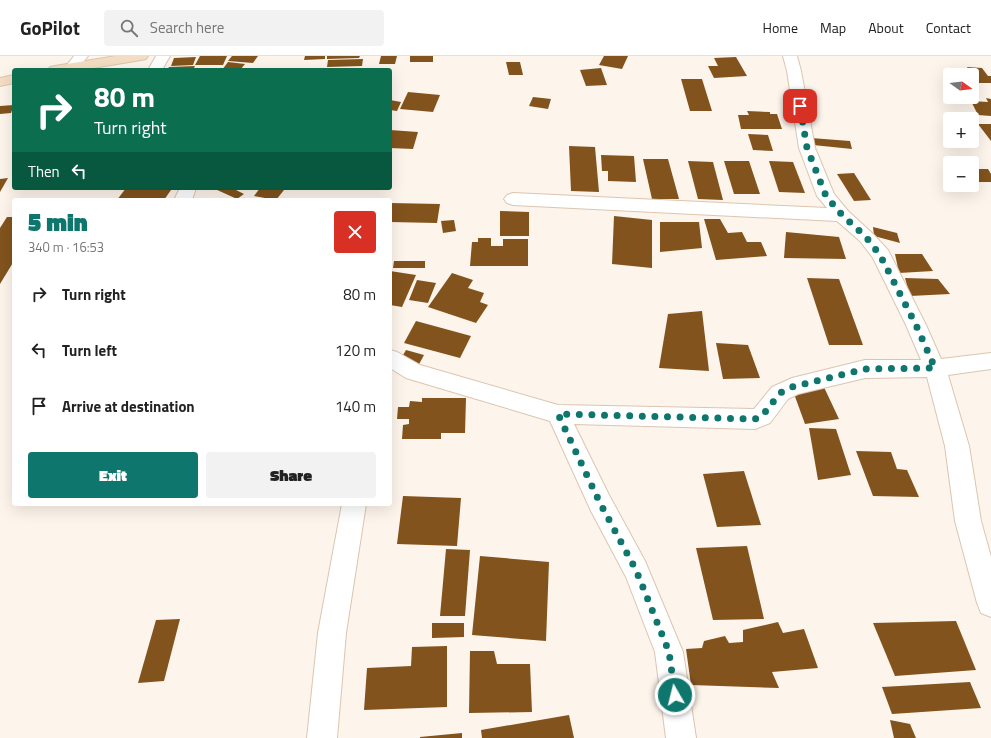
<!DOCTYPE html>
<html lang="en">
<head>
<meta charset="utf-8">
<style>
  :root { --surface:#fff; --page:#f2f2f2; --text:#222; --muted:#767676; --line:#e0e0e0; --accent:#0f766e }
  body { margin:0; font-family:"Titillium Web",sans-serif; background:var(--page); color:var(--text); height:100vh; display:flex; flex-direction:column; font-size:15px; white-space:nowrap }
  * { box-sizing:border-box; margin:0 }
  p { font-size:13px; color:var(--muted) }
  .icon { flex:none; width:22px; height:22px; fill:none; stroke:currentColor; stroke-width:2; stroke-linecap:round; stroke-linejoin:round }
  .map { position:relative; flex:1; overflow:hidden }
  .sheet { position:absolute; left:12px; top:142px; width:380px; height:308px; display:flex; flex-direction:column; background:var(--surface); border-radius:4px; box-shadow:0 4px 16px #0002 }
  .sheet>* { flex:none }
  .hud { position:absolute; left:12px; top:12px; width:380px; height:122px; border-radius:4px; box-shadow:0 4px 16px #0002; background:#0b6e4f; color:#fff; overflow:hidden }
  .needle { width:26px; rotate:105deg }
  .tools { position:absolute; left:943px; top:12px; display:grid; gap:8px }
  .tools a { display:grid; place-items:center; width:36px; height:36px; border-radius:4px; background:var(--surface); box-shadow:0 4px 16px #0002; font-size:20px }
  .pin { position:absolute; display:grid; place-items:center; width:34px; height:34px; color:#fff; margin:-17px; border-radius:8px; box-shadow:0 2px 6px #0006 }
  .me { position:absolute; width:44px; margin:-22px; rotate:352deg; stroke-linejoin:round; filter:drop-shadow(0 0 3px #0008) }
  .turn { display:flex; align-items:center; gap:14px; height:84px; padding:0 16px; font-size:18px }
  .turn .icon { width:52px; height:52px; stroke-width:2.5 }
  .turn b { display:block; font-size:28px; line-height:34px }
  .then { display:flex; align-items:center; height:38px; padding:0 16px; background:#0003; gap:8px; font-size:15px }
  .round { display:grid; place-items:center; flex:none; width:42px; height:42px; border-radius:4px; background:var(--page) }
  .head { display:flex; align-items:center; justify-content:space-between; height:68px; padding:0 16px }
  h1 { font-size:24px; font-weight:800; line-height:30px; color:var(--accent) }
  .action { display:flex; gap:8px; margin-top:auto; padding:8px 16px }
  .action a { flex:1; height:46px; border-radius:4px; background:var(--accent); color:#fff; font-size:16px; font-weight:800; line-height:46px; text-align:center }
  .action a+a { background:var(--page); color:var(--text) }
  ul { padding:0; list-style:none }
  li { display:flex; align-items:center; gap:12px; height:56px; padding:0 16px }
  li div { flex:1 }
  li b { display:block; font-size:15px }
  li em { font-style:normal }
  header { display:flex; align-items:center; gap:24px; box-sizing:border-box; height:56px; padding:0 20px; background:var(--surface); border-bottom:1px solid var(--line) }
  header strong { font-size:19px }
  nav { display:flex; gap:22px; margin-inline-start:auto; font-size:14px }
  .search { width:280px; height:36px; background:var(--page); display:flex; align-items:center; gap:10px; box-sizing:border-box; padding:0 14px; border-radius:4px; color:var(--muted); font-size:15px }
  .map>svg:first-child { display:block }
  .building { fill:#82531d }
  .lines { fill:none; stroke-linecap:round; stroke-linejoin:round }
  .street-casing { stroke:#dcc5b0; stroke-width:2 }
  .secondary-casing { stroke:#dcc5b0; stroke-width:2 }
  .street { fill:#fff; fill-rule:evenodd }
  .secondary { fill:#f5ddc3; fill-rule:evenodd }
  .route { stroke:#0f766e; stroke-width:7; stroke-dasharray:0 12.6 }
</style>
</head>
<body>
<header>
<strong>GoPilot</strong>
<div class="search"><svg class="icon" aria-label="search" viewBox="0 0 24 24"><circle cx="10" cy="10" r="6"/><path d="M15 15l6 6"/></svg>Search here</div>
<nav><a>Home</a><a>Map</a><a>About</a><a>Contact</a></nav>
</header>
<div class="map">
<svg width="991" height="682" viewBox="0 0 991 682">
  <rect width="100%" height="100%" fill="#fdf4eb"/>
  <g class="building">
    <polygon points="200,0 227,0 223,9 195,9"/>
    <polygon points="232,0 258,0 253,7 228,5"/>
    <polygon points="305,0 325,0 325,3 304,4"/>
    <polygon points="327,0 360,0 359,2 327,3"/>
    <polygon points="381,0 397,0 395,8 379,8"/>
    <rect x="410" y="0" width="23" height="6"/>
    <polygon points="604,0 628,0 622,13 599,9"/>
    <polygon points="196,1 193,9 171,10 174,2"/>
    <polygon points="736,1 747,20 714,22 708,10 718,10 714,2"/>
    <polygon points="363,3 362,10 327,11 328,4"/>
    <polygon points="228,6 245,8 240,14 222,14"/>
    <polygon points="506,6 520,6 523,19 509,19"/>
    <polygon points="195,10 193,14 167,14 169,11"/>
    <polygon points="967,11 982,12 988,20 991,20 991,27 972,27 972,19 958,19 955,14 969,14"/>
    <rect x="323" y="12" width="18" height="2"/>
    <polygon points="601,12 607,29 586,30 580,14"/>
    <polygon points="681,23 702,23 712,55 690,55"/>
    <polygon points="408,36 440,39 433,56 400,53"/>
    <polygon points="533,41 551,43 548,53 529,50"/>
    <polygon points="986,42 991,43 991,60 978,59 971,45 988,46"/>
    <polygon points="390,44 401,46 397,55 390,54"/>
    <polygon points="14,49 11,57 0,58 0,50"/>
    <polygon points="747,55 770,56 770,58 777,58 782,73 741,73 738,59 749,59"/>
    <polygon points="978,68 991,68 991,85"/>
    <polygon points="390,74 418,76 413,93 390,92"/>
    <polygon points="748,78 768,79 773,95 753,94"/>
    <polygon points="811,82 850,85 852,93 813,89"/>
    <polygon points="569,90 595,91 599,136 571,135"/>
    <polygon points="601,99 634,100 636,126 608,125 608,115 602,115"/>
    <polygon points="643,103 668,103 679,143 652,143"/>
    <polygon points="688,105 713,106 723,144 698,143"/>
    <polygon points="724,105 749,105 760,138 734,138"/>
    <polygon points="769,105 793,106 805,137 779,136"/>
    <polygon points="972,113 988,113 991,118 991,126 972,126"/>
    <polygon points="854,117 871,144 854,145 837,118"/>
    <polygon points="8,122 0,136 0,123"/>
    <polygon points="126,132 151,132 171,134 164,144 117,144"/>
    <polygon points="217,132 232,132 244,138 237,143 215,133"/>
    <polygon points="260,132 275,132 284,134 276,144 254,140"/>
    <polygon points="390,147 440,148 437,167 390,166"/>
    <polygon points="500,155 529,156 529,180 500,180"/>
    <polygon points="614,160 652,164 652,212 612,208"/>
    <polygon points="7,161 14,161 14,205 0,228 0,172"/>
    <polygon points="704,163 720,163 728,177 742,176 747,186 761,186 767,200 716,204"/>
    <polygon points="454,164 456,175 443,177 441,165"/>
    <polygon points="660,166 699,166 702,192 660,196"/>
    <polygon points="873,171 897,177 900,187 874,180"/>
    <polygon points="786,176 839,181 846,203 784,202"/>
    <polygon points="478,182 491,182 491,190 503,190 503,183 528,183 528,210 470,210 472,186 478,186"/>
    <polygon points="895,198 922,198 933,215 899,217"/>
    <polygon points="394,205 425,205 425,212 393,212"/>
    <polygon points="390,215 416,219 402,251 390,249"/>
    <polygon points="452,217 473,224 468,232 484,237 480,246 488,249 476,267 428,251"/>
    <polygon points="807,222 839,223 863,289 829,289"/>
    <polygon points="905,222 938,223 950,238 910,240"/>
    <polygon points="417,224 436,227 428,247 409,244"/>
    <polygon points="702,255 709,315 659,312 668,258"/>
    <polygon points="416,265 471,280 460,302 404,287"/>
    <polygon points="716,287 748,289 760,322 723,323"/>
    <polygon points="406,294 424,299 417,312 399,306"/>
    <polygon points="822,327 839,363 805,368 793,335"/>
    <polygon points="422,342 466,342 465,377 441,377 441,383 402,383 403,369 409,368 409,363 397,363 398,351 409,351 410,345 422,346"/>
    <polygon points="809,372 836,373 851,419 818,424"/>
    <polygon points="856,395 891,396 897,413 907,414 919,441 873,440"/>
    <polygon points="744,415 761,469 717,471 703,418"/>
    <polygon points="403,440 461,442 457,490 397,488"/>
    <polygon points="747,490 764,563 713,564 696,492"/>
    <polygon points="446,493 470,494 465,560 440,560"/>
    <polygon points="480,500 549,506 546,585 472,579"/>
    <polygon points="180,563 164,625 138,627 156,564"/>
    <polygon points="956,565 976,614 895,620 873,567"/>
    <polygon points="778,566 783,577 804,573 818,612 772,616 779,632 691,629 686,593 702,592 704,585 725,580 729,587 743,586 743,574"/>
    <polygon points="432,567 464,567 464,581 432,582"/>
    <polygon points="447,590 447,651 364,654 367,612 411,610 412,591"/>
    <polygon points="470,595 494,595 497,608 530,608 532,656 469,657"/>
    <polygon points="970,626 981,652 892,658 882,631"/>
    <polygon points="569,659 574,682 482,682 481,674"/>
    <polygon points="890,664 910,668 916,682 894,682"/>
    <polygon points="462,677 462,682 420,682 420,681"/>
  </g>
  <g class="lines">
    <defs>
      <g id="street">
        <polygon points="74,0 88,0 78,13 68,13 66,10"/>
        <polygon points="156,0 170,0 162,14 148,14"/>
        <polygon points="783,0 797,0 801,15 815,92 834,138 848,155 872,177 888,194 926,269 941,303 991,297 991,313 948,319 969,390 981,465 991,501 991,561 981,557 977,547 955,465 945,390 927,321 865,322 798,338 788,343 770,367 755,373 574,368 609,439 645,505 683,596 696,682 666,682 655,596 626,521 591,455 550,365 406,322 390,312 390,294 397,296 420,309 558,349 754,353 772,331 792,322 865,304 921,304 906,269 873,202 860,185 837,165 513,149 507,147 504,143 507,139 513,137 827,152 817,140 799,92 787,15"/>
        <polygon points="180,132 196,132 192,144 174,144"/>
        <polygon points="342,448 366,448 346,577 337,682 307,682 318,577"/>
      </g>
      <g id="secondary">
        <polygon points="116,0 148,0 146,3 141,4 81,14 48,14 50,11 55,10"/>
        <polygon points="14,19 14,27 0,30 0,22"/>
      </g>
    </defs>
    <use href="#street" class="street-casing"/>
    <use href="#secondary" class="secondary-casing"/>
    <use href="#street" class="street"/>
    <use href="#secondary" class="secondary"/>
  </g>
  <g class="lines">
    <polyline class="route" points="675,639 669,596 636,514 600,447 558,358 755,363 762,360 780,337 792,331 865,313 935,312 916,269 880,199 866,181 842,159 826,140 807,92 800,50"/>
  </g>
</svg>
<div class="tools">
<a><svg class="needle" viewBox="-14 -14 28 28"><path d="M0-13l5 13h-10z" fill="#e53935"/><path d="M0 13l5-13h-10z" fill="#767676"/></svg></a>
<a>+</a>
<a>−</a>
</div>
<div class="pin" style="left:800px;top:50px;background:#d93025"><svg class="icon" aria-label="arrive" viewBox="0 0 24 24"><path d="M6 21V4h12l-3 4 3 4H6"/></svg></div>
<svg class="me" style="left:675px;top:639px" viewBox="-20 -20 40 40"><circle r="17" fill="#0f766e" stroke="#fff" stroke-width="3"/><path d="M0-11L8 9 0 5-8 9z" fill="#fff"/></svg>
<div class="hud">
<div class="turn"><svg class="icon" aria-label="right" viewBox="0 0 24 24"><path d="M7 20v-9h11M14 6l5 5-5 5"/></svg><div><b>80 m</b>Turn right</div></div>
<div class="then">Then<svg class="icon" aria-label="left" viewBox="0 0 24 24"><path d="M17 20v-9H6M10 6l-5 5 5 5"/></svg></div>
</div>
<section class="sheet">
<div class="head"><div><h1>5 min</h1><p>340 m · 16:53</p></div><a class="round" style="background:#d93025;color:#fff"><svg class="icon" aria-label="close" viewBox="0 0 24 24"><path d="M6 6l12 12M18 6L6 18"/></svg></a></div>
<ul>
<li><svg class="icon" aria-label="right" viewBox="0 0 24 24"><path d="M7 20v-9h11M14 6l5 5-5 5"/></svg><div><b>Turn right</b></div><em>80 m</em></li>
<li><svg class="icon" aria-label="left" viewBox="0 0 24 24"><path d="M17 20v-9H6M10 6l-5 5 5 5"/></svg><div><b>Turn left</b></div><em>120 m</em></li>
<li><svg class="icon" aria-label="arrive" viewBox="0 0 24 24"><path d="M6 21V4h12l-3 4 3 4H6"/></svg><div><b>Arrive at destination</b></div><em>140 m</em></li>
</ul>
<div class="action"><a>Exit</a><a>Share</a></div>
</section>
</div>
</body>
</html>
